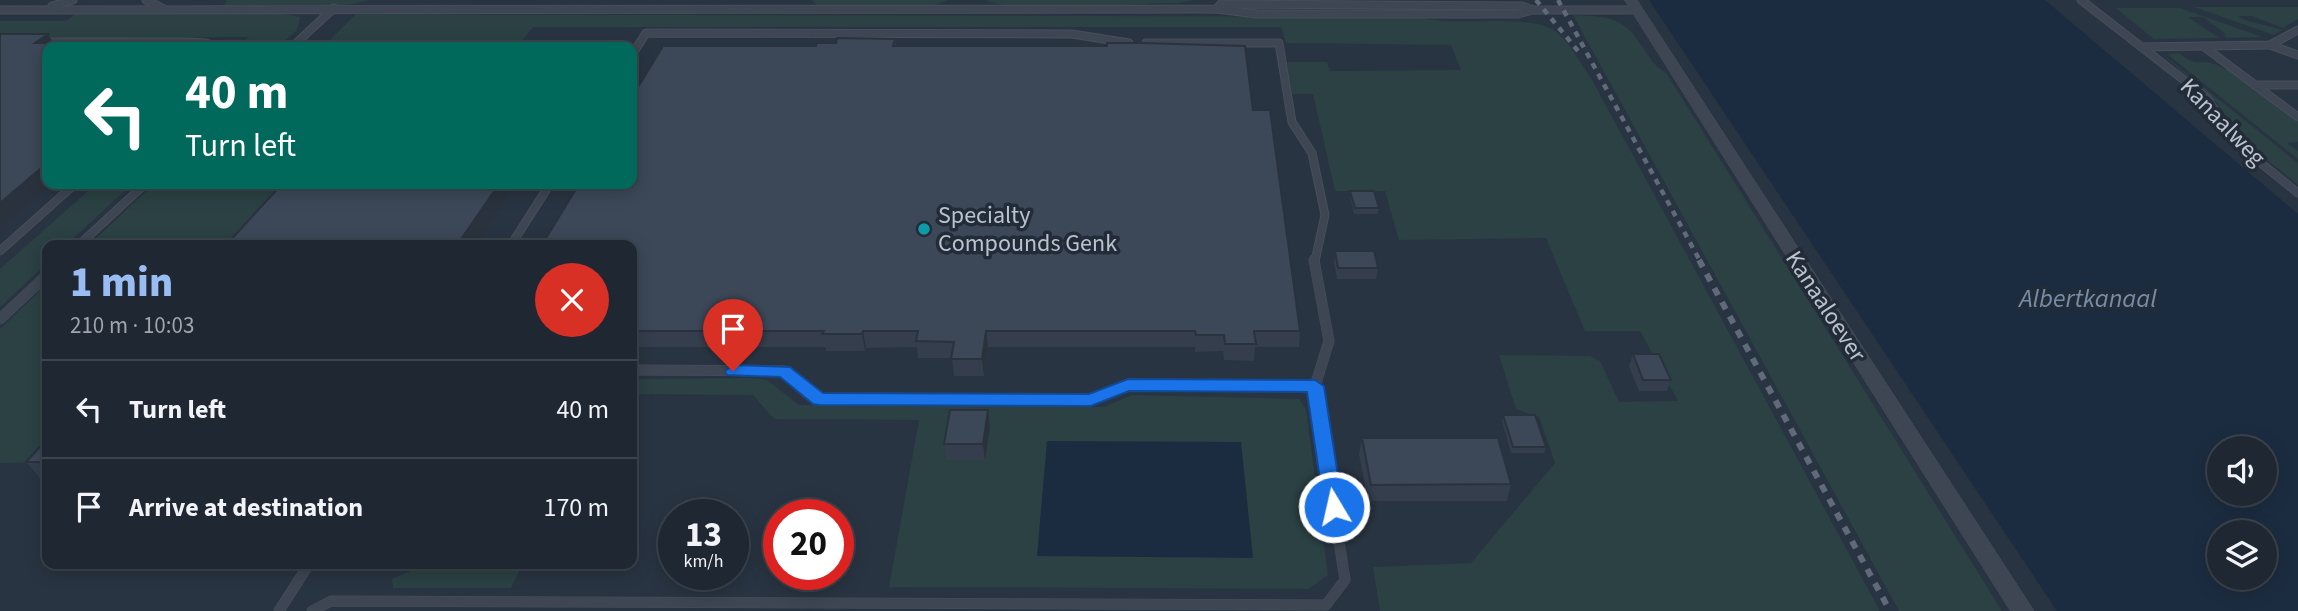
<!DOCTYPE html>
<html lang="en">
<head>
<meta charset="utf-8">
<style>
  :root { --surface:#1f2732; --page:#272f3a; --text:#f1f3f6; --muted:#a1a5ac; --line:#3c444d; --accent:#99bdf2 }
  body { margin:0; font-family:"Source Sans 3",sans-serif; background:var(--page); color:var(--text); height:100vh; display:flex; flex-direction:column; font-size:26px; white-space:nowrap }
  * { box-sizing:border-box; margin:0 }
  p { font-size:23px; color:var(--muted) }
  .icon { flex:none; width:38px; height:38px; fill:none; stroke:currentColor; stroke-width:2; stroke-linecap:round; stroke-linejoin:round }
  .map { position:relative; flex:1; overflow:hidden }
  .panel { position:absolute; left:42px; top:240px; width:595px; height:329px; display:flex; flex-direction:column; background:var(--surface); border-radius:14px; box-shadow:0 4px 18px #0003,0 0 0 2px var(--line) }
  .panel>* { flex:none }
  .banner { position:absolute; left:42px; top:42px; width:595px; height:147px; border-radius:14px; box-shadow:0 4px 18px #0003,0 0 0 2px var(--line); background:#00695c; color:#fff; overflow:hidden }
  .buttons { position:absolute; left:2207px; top:436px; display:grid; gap:14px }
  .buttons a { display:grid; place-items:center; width:70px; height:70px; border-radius:50%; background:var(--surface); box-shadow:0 4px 18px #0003,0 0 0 2px var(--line); font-size:35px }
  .speed { position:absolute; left:658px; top:499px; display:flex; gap:14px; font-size:35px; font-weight:700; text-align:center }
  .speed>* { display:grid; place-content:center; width:91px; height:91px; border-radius:50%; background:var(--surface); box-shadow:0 4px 18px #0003,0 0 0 2px var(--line); line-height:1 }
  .speed small { font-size:18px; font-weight:400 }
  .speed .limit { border:10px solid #d22; background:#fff; color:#111 }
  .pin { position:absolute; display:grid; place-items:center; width:60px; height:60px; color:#fff; margin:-72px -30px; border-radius:50% 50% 50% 0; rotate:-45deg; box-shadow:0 0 7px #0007 }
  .pin .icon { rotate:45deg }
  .me { position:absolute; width:77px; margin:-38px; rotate:351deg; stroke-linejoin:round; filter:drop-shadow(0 0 5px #0008) }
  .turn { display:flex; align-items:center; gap:24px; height:147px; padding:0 28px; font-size:32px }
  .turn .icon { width:91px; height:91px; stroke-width:2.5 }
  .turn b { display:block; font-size:49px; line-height:60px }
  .round { display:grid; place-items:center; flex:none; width:74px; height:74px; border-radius:37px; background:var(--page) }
  .head { display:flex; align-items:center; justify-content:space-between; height:119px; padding:0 28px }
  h1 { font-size:42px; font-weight:800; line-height:52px; color:var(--accent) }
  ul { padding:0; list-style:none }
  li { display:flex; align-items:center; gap:21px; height:98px; padding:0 28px; border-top:2px solid var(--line) }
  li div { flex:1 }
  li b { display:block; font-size:26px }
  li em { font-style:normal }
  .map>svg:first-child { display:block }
  .green { fill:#2b4143 }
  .water { fill:#1c2c40; fill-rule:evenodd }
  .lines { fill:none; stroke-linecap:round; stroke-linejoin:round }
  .service-far1-casing { stroke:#474f5b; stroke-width:9 }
  .service-casing { stroke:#474f5b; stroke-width:11 }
  .minor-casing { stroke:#474f5b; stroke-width:1 }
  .service-far1 { stroke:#3d4652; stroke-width:7 }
  .service { stroke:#3d4652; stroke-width:10 }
  .minor { fill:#3d4652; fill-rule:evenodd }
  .rail-far1 { stroke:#606a79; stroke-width:4.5; stroke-dasharray:6 6; stroke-linecap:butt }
  .rail { stroke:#606a79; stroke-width:6; stroke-dasharray:8 8; stroke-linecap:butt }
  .wall { fill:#343e4c }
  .shaded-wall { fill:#2a323e }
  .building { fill:#3c4858; stroke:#2a323e; stroke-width:2 }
  .route { fill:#1a73e8; stroke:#114b97; stroke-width:2 }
  .culture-dot { fill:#0f9aa8; stroke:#222b38; stroke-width:2.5 }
  .labels { text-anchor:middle; stroke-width:7; stroke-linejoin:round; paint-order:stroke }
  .street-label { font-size:24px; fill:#bbc2cc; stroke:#222b38 }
  .poi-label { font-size:24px; fill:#bbc2cc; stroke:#222b38; text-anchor:start }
  .water-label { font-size:26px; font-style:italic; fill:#768da8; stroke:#222b38 }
</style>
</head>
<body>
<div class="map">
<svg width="2298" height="611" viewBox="0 0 2298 611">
  <rect width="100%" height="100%" fill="#293442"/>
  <g class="green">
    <polygon points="227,0 369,0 349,5 224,6"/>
    <polygon points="811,0 948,0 934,5 817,5"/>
    <path d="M985,0H1194L1179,3C1143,3 1009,13 985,0Z"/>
    <path d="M2194,7H2298V19L2283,28L2252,16H2238C2248,23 2269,25 2282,30L2274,35Z"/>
    <polygon points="2116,8 2180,8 2262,37 2227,38 2223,35 2226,34 2203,17 2188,17 2219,38 2154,39"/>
    <polygon points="75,14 285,14 300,17 297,30 278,47 239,47 249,37 0,39 0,21 66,21"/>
    <path d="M356,14L1420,17C1457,29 1533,10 1559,34C1571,45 1581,64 1591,78L1880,611H1380L1373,567L1471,563L1555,463L1539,417L1516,409L1499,355L1590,356L1600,361L1619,402L1678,401L1640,331H1585L1546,238L1399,240L1385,191H1335L1313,94H1292L1287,62H1327L1330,71L1461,70L1451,45L1286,43L1281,27H533L517,47H323Z"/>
    <path d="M1573,15C1611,17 1623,16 1644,49C1651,60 1656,67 1667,74L2002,611H1899Z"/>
    <path d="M2179,53C2198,68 2195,59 2214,64C2221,66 2222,70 2231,70L2298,121V142L2287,143L2298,151V159L2167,54Z"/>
    <polygon points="2162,54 2298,163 2298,185 2241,138 2217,103"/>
    <polygon points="96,184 132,184 66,245 47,245 47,263 0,307 0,269"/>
    <polygon points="154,184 301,184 247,245 89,245"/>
    <polygon points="47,284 47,462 0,463 0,329"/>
    <polygon points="752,378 767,380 799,405 1104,407 1132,395 1299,399 1306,409 1328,575 1308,589 889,587 919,420 774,419 753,395 632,394 632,379"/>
    <polygon points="428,564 519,564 521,567 511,588 393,588 392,579"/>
  </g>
  <g class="water">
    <path d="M1649,0H2045L2298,214V611H2057ZM2219,448H2264V494H2219ZM2219,532H2264V578H2219Z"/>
    <polygon points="1047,441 1241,442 1253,558 1037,556"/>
  </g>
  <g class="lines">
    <defs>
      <g id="service-far1">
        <polyline points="146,0 162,8"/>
        <polyline points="2081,0 2207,98 2236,143 2298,193"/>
        <polyline points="52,6 73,0"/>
        <polyline points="1216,9 1257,14 1518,14 1533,10 1637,10"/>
        <polyline points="0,10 1216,9 1221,4 1522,6 1533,10"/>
        <polyline points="42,42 187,42 206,43 217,47"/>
        <polyline points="1146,43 1279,43 1292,122 1312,153 1325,215 1315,261"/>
        <polyline points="2270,45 2298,55"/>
        <polyline points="2203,46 2298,117"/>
        <polyline points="292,47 334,8"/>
        <polyline points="2143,47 2270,45 2298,30"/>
        <polyline points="632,55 646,33 1072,34 1129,43"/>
        <polyline points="2255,85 2298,85"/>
        <polyline points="79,245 145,184"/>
        <polyline points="511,245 550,184"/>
        <polyline points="0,251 75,184"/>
      </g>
      <g id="service">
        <polyline points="0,319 47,275"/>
        <polyline points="632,370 784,371 819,399 1091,400 1128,385 1315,386 1329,341 1314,260"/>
        <polyline points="279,611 309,564"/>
        <polyline points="312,611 331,601 1326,605 1345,580 1315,386"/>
      </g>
      <polygon id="minor" points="1625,0 1637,0 2034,611 2011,611"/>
    </defs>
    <use href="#service-far1" class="service-far1-casing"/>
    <use href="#service" class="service-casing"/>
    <use href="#minor" class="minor-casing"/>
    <use href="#service-far1" class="service-far1"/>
    <use href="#service" class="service"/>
    <use href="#minor" class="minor"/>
    <g class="rail-far1">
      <polyline points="1536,0 1578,51"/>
      <polyline points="1558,0 1700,261"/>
    </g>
    <polyline class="rail" points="1699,260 1890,611"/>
  </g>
  <g class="wall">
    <polygon points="895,39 896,46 1253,110 1300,331 1299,347 1255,347 1254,361 1224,360 1223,351 1195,352 1195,347 988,347 984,376 954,376 952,358 918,358 917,347 866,348 865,351 826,351 825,347 632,347 632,245 816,46 836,43"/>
    <polygon points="1350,191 1379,208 1378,214 1354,214 1350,196"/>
    <polygon points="1335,251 1378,268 1376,279 1337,279 1334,262"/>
    <polygon points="1633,354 1671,380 1667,391 1639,391 1629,366"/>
    <polygon points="1503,415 1546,447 1544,453 1511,453 1502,421"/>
    <polygon points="990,427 985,460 946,460 944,444"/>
    <polygon points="1362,438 1511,484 1507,501 1368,501 1359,454"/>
    <polygon points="47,439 47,478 40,478 26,462"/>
  </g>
  <g class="shaded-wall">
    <polygon points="48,34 56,47 35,43"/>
    <polygon points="47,163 47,184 52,184 0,228 0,203"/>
    <polygon points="499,184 516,184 475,245 457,245"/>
    <polygon points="863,331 866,348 865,351 862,334"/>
    <polygon points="986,331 988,347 984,376 982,359"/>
    <polygon points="988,410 990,427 985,460 983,444"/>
  </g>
  <g class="building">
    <polygon points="0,34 48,34 35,43 191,43 186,47 47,47 47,163 0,203"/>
    <polygon points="837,38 895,39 893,46 1107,46 1107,43 1142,43 1245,46 1253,110 1270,110 1300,331 1254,331 1256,344 1225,344 1224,335 1196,335 1195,331 986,331 982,359 951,359 954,342 916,341 918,331 863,331 862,334 822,334 824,331 632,331 632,245 542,245 579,184 632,184 632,97 663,46 816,46 817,43 836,43"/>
    <polygon points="282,184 499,184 457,245 226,245"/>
    <polygon points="1350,191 1374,191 1379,208 1355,208"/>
    <polygon points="1335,251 1374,251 1378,268 1338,268"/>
    <polygon points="1633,354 1659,354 1671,380 1643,380"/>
    <polygon points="950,410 988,410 983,444 944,444"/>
    <polygon points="1503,415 1535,415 1546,447 1513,447"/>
    <polygon points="1362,438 1498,438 1511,484 1371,485"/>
    <polygon points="47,439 47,462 26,462 40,447"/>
  </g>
  <polygon class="route" points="733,365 790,367 823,393 1089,394 1128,379 1315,380 1324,386 1343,507 1341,512 1334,515 1327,512 1324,507 1307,392 1129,391 1091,406 819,405 813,404 780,377 727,375 725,371"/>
  <circle class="culture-dot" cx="924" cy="229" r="7"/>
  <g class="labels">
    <g class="street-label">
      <text transform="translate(2223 122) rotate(46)" y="8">Kanaalweg</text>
      <text transform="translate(1826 306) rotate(57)" y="8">Kanaaloever</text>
    </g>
    <g class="poi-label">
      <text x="938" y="223">Specialty<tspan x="938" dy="28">Compounds Genk</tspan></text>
    </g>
    <g class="water-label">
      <text x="2088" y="307">Albertkanaal</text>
    </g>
  </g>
</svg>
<div class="buttons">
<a><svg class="icon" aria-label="sound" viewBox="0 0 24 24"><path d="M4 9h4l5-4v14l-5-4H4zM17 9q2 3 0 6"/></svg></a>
<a><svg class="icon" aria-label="layers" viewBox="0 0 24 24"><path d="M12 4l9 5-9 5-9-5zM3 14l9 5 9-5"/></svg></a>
</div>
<div class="speed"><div>13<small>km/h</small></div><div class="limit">20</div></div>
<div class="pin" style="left:733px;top:371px;background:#d93025"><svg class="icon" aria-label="arrive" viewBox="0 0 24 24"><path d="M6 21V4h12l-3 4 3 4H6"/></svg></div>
<svg class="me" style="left:1334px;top:507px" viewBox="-20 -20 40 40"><circle r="17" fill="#1a73e8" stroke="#fff" stroke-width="3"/><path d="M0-11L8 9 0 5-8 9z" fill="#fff"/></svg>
<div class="banner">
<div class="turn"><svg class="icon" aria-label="left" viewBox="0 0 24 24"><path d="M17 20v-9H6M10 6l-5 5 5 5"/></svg><div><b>40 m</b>Turn left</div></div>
</div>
<section class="panel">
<div class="head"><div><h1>1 min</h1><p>210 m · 10:03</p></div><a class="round" style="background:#d93025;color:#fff"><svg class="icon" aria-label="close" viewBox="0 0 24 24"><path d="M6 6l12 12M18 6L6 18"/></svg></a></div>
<ul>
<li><svg class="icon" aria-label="left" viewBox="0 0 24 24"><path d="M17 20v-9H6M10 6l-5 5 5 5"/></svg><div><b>Turn left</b></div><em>40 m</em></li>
<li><svg class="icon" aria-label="arrive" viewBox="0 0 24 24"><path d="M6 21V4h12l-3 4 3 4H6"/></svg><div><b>Arrive at destination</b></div><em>170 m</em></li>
</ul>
</section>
</div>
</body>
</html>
